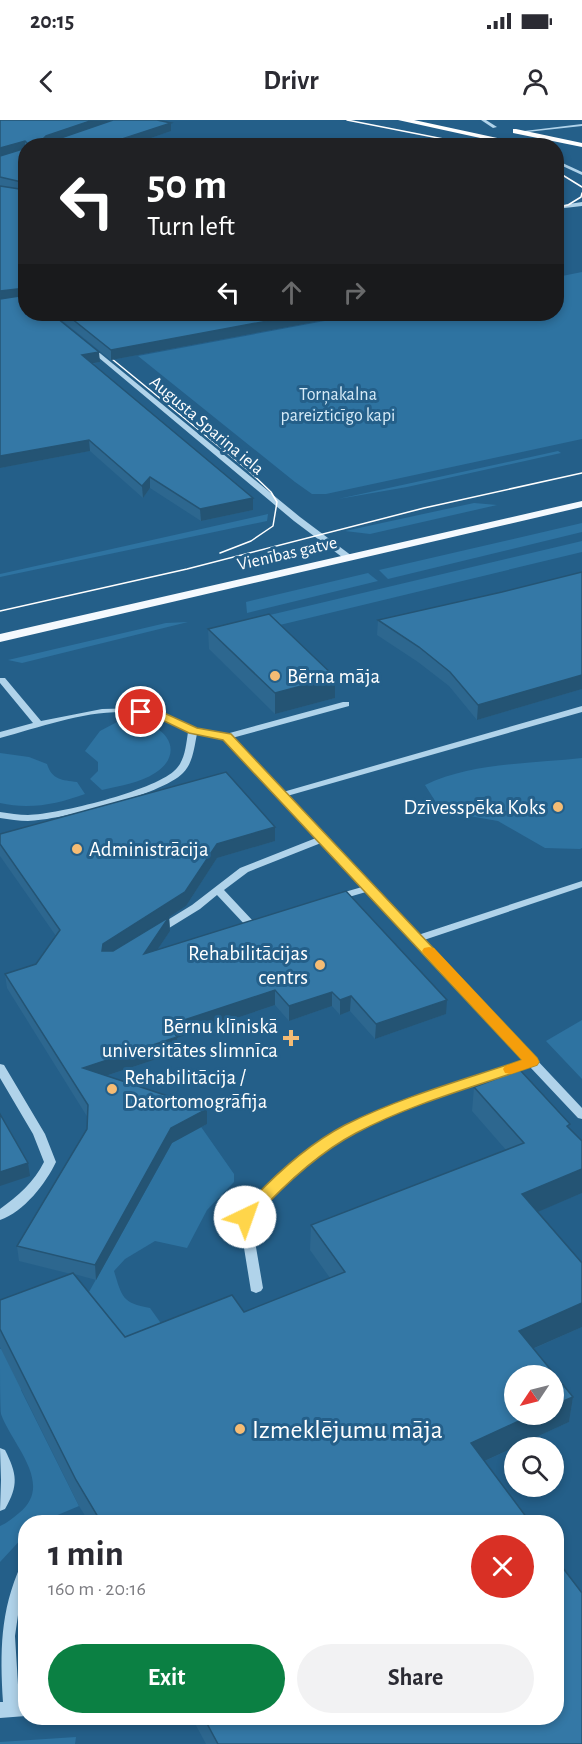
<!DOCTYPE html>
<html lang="en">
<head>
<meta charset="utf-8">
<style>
  :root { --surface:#fff; --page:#f2f2f3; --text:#2b2b33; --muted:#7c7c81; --accent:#0b8043 }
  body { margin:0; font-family:"Alegreya Sans",sans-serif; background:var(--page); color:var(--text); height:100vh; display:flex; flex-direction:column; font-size:22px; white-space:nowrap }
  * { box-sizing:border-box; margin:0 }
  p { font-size:20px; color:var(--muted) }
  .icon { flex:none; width:33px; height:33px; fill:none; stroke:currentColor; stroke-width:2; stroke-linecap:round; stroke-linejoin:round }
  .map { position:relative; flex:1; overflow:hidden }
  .details { position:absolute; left:18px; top:1395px; width:546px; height:210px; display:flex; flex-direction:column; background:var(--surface); border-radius:24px; box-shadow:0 3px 9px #0003 }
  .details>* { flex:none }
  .hud { position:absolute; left:18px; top:18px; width:546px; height:183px; border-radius:24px; box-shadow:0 3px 9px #0003; background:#202124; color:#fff; overflow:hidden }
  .needle { width:39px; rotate:235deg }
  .controls { position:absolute; left:504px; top:1245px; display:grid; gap:12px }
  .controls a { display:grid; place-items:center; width:60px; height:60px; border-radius:50%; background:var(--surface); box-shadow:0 3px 9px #0003; font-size:30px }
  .pin { position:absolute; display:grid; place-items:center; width:51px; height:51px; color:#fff; margin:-26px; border:3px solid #fff; border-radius:50%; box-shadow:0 2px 6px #0007 }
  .me { position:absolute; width:66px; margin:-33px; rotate:42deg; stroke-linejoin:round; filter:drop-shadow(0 0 4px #0008) }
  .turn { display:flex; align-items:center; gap:21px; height:126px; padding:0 30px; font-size:27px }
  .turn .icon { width:78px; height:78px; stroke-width:2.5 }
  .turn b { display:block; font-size:42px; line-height:51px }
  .lanes { display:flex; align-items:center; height:57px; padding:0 30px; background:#0003; justify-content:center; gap:30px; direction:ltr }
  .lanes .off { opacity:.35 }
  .round { display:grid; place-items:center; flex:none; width:63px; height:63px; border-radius:32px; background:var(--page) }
  .headline { display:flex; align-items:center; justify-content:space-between; height:102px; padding:0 30px }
  h1 { font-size:36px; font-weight:700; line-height:45px }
  .button { display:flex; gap:12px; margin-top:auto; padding:12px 30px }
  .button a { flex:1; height:69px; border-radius:36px; background:var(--accent); color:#fff; font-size:24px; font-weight:700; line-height:69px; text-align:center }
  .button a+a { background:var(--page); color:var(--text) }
  .status { display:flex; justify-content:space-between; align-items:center; height:42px; padding:0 30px; background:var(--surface); direction:ltr }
  .status svg { height:16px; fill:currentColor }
  header { display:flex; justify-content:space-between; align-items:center; height:78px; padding:0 30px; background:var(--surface); font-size:27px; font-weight:700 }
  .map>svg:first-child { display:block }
  .green { fill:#2e73a1 }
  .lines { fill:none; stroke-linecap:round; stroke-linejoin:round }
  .minor { fill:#b0d3ea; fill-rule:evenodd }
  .major { fill:#f4f9fe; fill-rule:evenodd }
  .highway { fill:#fff; fill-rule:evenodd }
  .tram { stroke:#fff; stroke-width:1.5 }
  .wall { fill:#2d678f }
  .shaded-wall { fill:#245474 }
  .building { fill:#3478a6; stroke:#245474; stroke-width:1.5 }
  .route { fill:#ffd54a; stroke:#a68a30; stroke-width:1.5 }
  .slow { fill:#f59e0b }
  .poi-dot { fill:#f5bc74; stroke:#245f89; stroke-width:2 }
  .labels { text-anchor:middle; stroke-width:6; stroke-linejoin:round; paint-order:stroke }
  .far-park-label { font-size:18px; fill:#d5eaf7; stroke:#245f89 }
  .far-street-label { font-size:18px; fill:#fff; stroke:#245f89 }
  .poi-label { font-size:21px; fill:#fff; stroke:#245f89; text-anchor:start }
  .near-poi-label { font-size:26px; fill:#fff; stroke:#245f89; text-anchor:start }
</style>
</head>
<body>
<div class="status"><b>20:15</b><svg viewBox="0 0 49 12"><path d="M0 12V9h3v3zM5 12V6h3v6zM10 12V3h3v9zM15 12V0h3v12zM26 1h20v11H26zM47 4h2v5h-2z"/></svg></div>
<header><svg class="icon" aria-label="back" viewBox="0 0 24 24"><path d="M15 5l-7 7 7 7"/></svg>Drivr<svg class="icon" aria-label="person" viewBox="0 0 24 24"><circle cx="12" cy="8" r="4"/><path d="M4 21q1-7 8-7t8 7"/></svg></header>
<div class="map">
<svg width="582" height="1624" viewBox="0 0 582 1624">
  <rect width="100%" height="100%" fill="#245f89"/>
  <g class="green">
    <polygon points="582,152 582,319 326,374 312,374 295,362 138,236 362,194 556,194 557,157"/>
    <polygon points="558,331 561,333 407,367 338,379"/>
    <polygon points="474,383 497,385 370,414 345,411"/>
    <polygon points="268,394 267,401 0,457 0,454"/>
    <polygon points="582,403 582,412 388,459 379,450"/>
    <polygon points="582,421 582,432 259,510 249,500"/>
    <polygon points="368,453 378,461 247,493 246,482"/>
    <polygon points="188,502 22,543 8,540 166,503"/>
    <path d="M117,602C129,602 143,602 154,607C177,619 175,641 155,653C140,663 119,666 102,670L90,659L98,651V642L85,631L100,611Z"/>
    <path d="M0,633L29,637L47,644C52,660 62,660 77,662L85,674C57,684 30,690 0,683Z"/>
    <path d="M582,638V728L580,729L545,728L498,701L458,694L437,684L425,665C473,642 530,644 582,638Z"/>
    <polygon points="582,900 582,959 546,921"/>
    <path d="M192,994L234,1054V1062L207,1090L187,1128L155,1121L125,1139L114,1151C122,1177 122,1183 150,1188L175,1223L118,1246L84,1181L173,1021C188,1016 189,1009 192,994Z"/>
    <path d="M51,1210L21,1270L79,1386L41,1402H26L25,1415L0,1442V1406C7,1403 13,1398 19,1393C55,1364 12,1325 1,1294C0,1282 0,1244 0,1229Z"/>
    <polygon points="76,1617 75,1624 0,1624 0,1622"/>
  </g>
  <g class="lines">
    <g class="minor">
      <polygon points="481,0 486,0 497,7 493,8"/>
      <polygon points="582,4 582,6 518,13 516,12"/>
      <polygon points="556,40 582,52 582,55 556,43"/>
      <polygon points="582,82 582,86 556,89 556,86"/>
      <polygon points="86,225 90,225 300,397 352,436 352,440 346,440 294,401 86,227"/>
      <path d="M0,558H5L41,601L102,589L143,588L163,593L195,609L226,614L343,582H349V586L232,618L283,672L582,586V592L287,676L418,815L582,761V767L424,820L582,988V999L578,998L530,947C467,968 399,985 341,1020C307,1040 278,1068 251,1098L263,1168L261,1171L256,1173L251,1171L239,1097C247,1084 259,1074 270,1063C343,992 431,972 524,941L366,772L335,781L331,780L330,778L331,776L362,767L321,723L248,752L224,770L253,801H261L262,803C259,807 252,808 247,807L217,775L200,789L161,813H153L152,811L153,809L192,785L240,748L316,718L223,619L197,614C194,628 193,643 183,653C162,675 59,700 28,701C19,701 9,699 0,698V692C9,693 19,695 28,695C59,694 152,671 174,651C185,642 186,625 188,612C177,607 167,600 155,596C104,583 49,605 0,618V612L33,603L0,563Z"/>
      <path d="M0,944L4,945L45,1014L56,1042C46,1063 24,1092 0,1100V1089C18,1076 34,1062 44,1042L33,1014L0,958Z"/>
      <path d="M0,1328L5,1330C17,1354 19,1365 5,1389L0,1391L1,1360Z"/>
      <path d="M26,1444V1465L20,1481L15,1516L19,1581L26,1580V1596L0,1598V1582H3C0,1532 0,1491 21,1445Z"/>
    </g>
    <polygon class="major" points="582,381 582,387 0,522 0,514"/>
    <g class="highway">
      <polygon points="398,0 414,0 535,26 517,26"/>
      <polygon points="516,9 582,23 582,27 513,13 513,9"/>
    </g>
    <g class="tram">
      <polyline points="347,0 479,26"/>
      <polyline points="556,51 582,67"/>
      <polyline points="556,88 568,85 581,77 582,73"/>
      <polyline points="101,230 249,351 271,372 277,382 273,406 251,421 220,433"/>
      <polyline points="0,491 187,449 424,388 582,353"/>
    </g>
  </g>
  <g class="wall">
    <polygon points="0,0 171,11 128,26 26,26 26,194 100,242 92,244 253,378 253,390 201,401 150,368 143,378 90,331 0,348"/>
    <polygon points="54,194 358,194 111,240"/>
    <polygon points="582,452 582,569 477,600 449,566 418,542 377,515 378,500 502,472"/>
    <polygon points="208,509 335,557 335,578 275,594 209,529"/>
    <polygon points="0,714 275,721 217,738 186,786 169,797 170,811 157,830 446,894 375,919 350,891 340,895 332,886 289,901 275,885 177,918 178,932 106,956 207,1004 172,1023 96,1160 74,1154 125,1217 244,1192 330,1158 310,1130 311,1105 506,1030 472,991 474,967 570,1009 582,1073 537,1092 582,1143 582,1207 533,1229 573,1277 569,1302 485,1341 530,1402 89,1402 79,1386 0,1227 0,1180 71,1154 19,1141 17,1126 87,1009 88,998 7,868 5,854 36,844 56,816 0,736"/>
    <polygon points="192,1598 556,1598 582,1624 206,1624"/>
  </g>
  <g class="shaded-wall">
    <polygon points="93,0 117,0 46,24 44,18 46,16"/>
    <polygon points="171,3 171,11 128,26 113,26 116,21"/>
    <polygon points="25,21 25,30 0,37 0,28"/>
    <polygon points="25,167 26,177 0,181 0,171"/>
    <polygon points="305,194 358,194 111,240 111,230"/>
    <polygon points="99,232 100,242 82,245 82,235"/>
    <polygon points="89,320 90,331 0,348 0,336"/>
    <polygon points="150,357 150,368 143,378 142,366"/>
    <polygon points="253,378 253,390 201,401 200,389"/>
    <polygon points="582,555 582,569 477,600 478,585"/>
    <polygon points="335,557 335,578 275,594 275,573"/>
    <polygon points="275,707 275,721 217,738 186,786 169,797 170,811 145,848 104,838 102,831 103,824 217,724"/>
    <polygon points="275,870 275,885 177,918 178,932 84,963 83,948 169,905"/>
    <polygon points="332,872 332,886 289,901 289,886"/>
    <polygon points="351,876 350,891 340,895 340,880"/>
    <polygon points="447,880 446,894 375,919 376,904"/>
    <polygon points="207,989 207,1004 172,1023 96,1160 95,1145 171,1008"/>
    <polygon points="28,1043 30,1056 0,1066 0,1052"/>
    <polygon points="582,1049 582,1073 519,1100 522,1074"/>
    <polygon points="582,1183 582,1207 516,1236 519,1211"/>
    <polygon points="573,1277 569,1302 469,1348 471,1323 534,1294 554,1294 554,1285"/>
  </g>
  <g class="building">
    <polygon points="0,0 93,0 46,16 44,18 46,20 55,20 113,0 157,0 171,3 116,21 123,22 113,26 27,26 28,24 25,21 0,28"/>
    <polygon points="26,28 26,63 0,57 0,36"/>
    <polygon points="0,66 26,70 26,168 0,171"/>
    <polygon points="26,175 26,194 52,194 99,232 82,235 253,378 200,389 150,357 142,366 89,320 0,336 0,179"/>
    <polygon points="66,194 305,194 111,230"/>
    <polygon points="582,452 582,555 478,585 450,552 419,527 378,500 502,472"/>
    <polygon points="269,494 335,557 275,573 208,509"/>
    <polygon points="226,652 275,707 217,724 185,772 103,824 102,831 113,831 169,797 144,834 346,771 447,880 376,904 351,876 340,880 332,872 289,886 275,870 169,905 177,917 83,948 207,989 171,1008 95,1145 17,1126 87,1009 88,985 5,854 36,844 60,810 0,724 0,714"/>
    <polygon points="520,950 570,1004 567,1006 582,1021 582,1049 522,1074 582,1143 582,1183 519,1211 573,1277 554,1285 554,1256 514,1256 514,1294 534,1294 471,1323 530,1402 101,1402 76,1360 0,1209 0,1180 73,1153 125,1217 232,1175 244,1192 345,1152 311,1105 524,1023 474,967"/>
    <polygon points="0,994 28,1043 0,1052"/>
    <polygon points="556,1439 582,1473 582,1624 218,1624 204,1598 556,1598"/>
  </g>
  <path class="route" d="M141,589L162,592L197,608L231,614L537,938L539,942L537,945C477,966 413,983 356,1013C316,1034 281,1068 251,1101H240L237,1097L240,1093C270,1059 305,1026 345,1005C401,977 463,960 522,940L223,620L189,613L156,597L137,595V590Z"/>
  <polygon class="slow" points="429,827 434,828 537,938 539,942 537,945 511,954 505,953 503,949 505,946 522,940 424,834 422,831 424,828"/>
  <g class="poi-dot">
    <circle cx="275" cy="556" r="6"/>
    <circle cx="558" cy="687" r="6"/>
    <circle cx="77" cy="729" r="6"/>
    <circle cx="320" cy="845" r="6"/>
    <path d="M288 909h6v6h6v6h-6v6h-6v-6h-6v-6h6z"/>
    <circle cx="112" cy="969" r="6"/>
    <circle cx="240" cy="1309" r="6"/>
  </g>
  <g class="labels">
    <g class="far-park-label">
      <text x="338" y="280">Torņakalna<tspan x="338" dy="21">pareizticīgo kapi</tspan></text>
    </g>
    <g class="far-street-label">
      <text transform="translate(207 305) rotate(40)" y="6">Augusta Spariņa iela</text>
      <text transform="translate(287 433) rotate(-13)" y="6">Vienības gatve</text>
    </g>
    <g class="poi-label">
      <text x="287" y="563">Bērna māja</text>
      <text x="546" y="694" text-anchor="end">Dzīvesspēka Koks</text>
      <text x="89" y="736">Administrācija</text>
      <text x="308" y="840" text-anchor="end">Rehabilitācijas<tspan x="308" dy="24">centrs</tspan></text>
      <text x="278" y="913" text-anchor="end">Bērnu klīniskā<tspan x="278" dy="24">universitātes slimnīca</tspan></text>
      <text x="124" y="964">Rehabilitācija /<tspan x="124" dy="24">Datortomogrāfija</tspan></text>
    </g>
    <g class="near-poi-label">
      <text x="252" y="1318">Izmeklējumu māja</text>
    </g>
  </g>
</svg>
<div class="controls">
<a><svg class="needle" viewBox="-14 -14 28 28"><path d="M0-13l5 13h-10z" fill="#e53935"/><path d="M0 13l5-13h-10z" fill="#7c7c81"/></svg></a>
<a><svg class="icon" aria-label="search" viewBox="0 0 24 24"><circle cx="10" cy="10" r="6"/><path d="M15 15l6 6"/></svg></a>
</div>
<div class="pin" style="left:141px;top:592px;background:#d93025"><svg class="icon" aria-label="arrive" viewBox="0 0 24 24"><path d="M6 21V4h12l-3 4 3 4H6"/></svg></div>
<svg class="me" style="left:245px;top:1097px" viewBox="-20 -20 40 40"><circle r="19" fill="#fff"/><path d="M0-13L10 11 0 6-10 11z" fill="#ffd54a"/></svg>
<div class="hud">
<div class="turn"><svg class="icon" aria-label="left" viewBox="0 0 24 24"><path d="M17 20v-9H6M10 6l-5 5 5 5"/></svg><div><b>50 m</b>Turn left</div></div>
<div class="lanes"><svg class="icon" aria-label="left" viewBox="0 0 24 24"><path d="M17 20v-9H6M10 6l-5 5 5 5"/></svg><svg class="icon off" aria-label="ahead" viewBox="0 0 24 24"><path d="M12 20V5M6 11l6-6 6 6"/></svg><svg class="icon off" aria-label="right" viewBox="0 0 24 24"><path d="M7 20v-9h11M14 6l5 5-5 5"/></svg></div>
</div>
<section class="details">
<div class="headline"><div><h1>1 min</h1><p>160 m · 20:16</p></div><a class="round" style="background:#d93025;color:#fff"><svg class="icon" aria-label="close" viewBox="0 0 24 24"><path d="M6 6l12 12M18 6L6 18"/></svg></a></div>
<div class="button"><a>Exit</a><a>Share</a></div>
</section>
</div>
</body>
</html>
